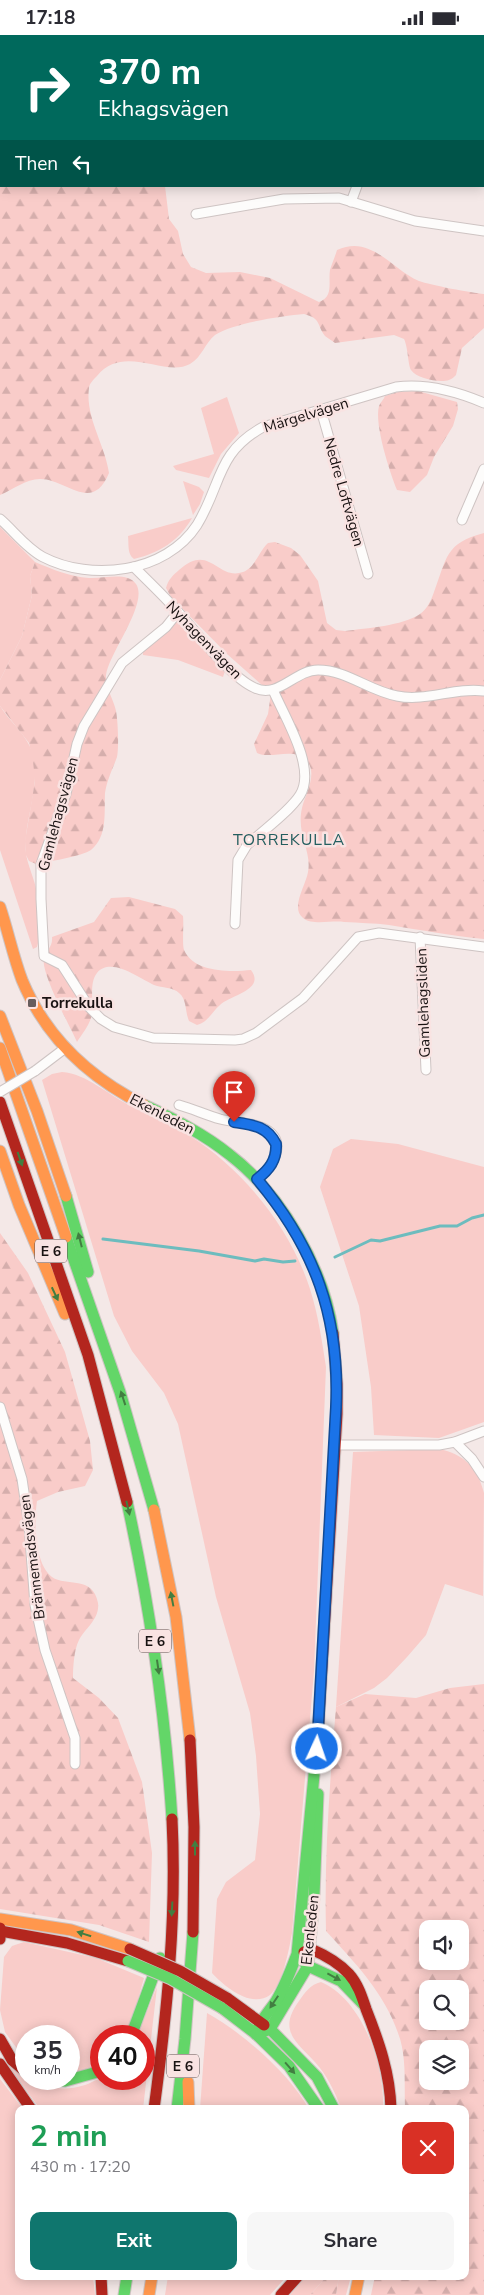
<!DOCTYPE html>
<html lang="en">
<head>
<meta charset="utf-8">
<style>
  :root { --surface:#fff; --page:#f7f7f7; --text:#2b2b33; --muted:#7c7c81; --accent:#0f766e }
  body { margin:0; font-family:"Nunito Sans",sans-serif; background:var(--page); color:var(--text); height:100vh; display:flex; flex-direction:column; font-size:19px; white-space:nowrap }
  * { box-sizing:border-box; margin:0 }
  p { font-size:16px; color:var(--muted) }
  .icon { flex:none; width:28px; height:28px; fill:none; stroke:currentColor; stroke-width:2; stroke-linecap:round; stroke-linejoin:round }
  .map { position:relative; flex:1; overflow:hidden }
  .drawer { position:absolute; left:15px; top:2070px; width:454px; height:175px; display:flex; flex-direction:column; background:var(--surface); border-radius:10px; box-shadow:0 2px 12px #0003 }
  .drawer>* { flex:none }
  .banner { position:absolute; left:0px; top:0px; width:485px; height:152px; box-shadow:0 2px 12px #0003; background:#00695c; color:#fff; overflow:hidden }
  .buttons { position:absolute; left:419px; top:1885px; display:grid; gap:10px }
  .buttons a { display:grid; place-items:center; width:50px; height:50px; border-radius:10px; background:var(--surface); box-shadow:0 2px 12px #0003; font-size:25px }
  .speed { position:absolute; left:15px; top:1990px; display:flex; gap:10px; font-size:25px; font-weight:700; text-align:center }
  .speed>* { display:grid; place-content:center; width:65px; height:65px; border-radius:50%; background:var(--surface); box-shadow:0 2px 12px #0003; line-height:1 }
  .speed small { font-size:12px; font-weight:400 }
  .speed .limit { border:8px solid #d22; background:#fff; color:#111 }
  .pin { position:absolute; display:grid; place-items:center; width:42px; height:42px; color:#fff; margin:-51px -21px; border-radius:50% 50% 50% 0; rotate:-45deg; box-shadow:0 0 5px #0007 }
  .pin .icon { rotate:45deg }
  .me { position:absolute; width:55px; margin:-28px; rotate:3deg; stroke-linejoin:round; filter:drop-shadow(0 0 4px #0008) }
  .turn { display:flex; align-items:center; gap:18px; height:105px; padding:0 15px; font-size:22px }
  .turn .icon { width:65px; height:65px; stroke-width:2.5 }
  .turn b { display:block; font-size:35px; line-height:42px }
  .then { display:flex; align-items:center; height:48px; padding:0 15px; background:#0003; gap:10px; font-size:19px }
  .round { display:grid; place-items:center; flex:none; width:52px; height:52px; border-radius:10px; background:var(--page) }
  .headline { display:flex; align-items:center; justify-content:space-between; height:85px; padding:0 15px }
  h1 { font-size:30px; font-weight:700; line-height:38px; color:#1e9e55 }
  .action { display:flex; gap:10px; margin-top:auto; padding:10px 15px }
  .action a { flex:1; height:58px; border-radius:10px; background:var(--accent); color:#fff; font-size:20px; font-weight:700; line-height:58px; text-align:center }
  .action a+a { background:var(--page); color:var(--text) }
  .status { display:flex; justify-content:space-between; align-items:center; height:35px; padding:0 25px; background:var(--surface); direction:ltr }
  .status svg { height:14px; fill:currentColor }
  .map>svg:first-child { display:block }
  .green { fill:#f9ccc9 }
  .forest { fill:url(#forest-firs); fill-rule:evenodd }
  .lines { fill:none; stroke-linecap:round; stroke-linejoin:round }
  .stream { stroke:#6dbcbe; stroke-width:3 }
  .street-casing { stroke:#cec4c3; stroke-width:11 }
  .fast-casing { stroke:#cec4c3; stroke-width:13 }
  .slow-casing { stroke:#cec4c3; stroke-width:13 }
  .jam-casing { stroke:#cec4c3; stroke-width:13 }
  .street { stroke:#fdfcfb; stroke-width:9 }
  .fast { stroke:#63d668; stroke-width:11 }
  .slow { stroke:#ff974d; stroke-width:11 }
  .jam { stroke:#b3261e; stroke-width:11 }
  .street-bridge-casing { stroke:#cec4c3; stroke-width:11; stroke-linecap:butt }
  .fast-bridge-casing { stroke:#cec4c3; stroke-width:13; stroke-linecap:butt }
  .jam-bridge-casing { stroke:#cec4c3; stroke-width:13; stroke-linecap:butt }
  .street-bridge { stroke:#fdfcfb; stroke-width:9 }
  .fast-bridge { stroke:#63d668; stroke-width:11 }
  .jam-bridge { stroke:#b3261e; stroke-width:11 }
  .oneway { fill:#427e41 }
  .route-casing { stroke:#114b97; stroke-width:12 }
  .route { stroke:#1a73e8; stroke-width:9 }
  .poi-dot { fill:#665d5d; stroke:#f9e3e2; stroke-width:2 }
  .labels { text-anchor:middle; stroke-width:5; stroke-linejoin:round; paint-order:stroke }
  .shield { fill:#f9e3e2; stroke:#5c5150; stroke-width:1 }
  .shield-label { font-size:14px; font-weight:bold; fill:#191212 }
  .street-label { font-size:15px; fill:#191212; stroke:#f9e3e2 }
  .poi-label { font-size:15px; font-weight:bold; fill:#191212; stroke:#f9e3e2; text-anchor:start }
  .neighbourhood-label { font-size:16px; letter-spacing:1px; fill:#235e5f; stroke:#f9e3e2 }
</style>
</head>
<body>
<div class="status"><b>17:18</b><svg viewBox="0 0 49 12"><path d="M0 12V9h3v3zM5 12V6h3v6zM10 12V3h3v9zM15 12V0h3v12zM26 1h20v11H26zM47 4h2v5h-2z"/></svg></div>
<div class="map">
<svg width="484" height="2260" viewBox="0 0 484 2260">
  <defs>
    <pattern id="forest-firs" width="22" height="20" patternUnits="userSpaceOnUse" patternTransform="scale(1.25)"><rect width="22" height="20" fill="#f9ccc9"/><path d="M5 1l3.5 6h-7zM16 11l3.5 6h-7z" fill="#d5aeac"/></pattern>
  </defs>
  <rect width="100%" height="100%" fill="#f4e8e7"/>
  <g class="green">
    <polygon points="227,362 239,398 221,419 209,443 176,435 173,431 214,419 201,373"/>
    <polygon points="183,446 199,452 204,457 200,469 193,480"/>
    <path d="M192,483C179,506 159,518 134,524C127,519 129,510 128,501Z"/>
    <polygon points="0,492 35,527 30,541 32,560 22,601 0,645"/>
    <polygon points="175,587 180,587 225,636 223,642 178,625 143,620 143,616 153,609"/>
    <path d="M0,671C8,684 21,695 28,708C47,740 22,785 26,818C27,829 35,845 37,858C38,874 38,892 38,908L37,912L33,914L0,815Z"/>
    <path d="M62,1037C87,1039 107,1059 129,1070C149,1080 171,1089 190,1101C243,1134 291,1194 310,1254C318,1279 322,1306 326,1332L314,1636L292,1898C289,1914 283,1949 270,1960C251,1974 224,1951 212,1938L217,1864L226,1847L255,1825L260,1779L256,1721L250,1678L216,1562L178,1389L164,1358L132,1316L114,1281L42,1045L52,1039Z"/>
    <polygon points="351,1104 398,1109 484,1132 484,1387 439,1403 374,1400 371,1352 359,1271 320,1152 333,1114"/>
    <path d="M439,1414C464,1419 478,1433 484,1458L483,1561L445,1549L426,1600L407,1622L387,1643L374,1653L336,1672L353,1417Z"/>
    <path d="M24,1907L96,1923L144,1943L134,1979L124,2001H101V2025C92,2033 81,2036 69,2039V2001H26V2026L5,1997L0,1975L4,1922L12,1911Z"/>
    <path d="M321,1947C363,1965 385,2031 383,2074H341C336,2059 329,2045 320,2033C301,2009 275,1999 299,1966C306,1956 310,1950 321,1947Z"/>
    <path d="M157,1952L143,2074H40L7,2029C32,2047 54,2060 85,2050C90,2049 94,2045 99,2044C106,2041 132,2044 144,2044V2001H137Z"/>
    <path d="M207,1978C243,1998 289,2038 309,2074H200Z"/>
    <polygon points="0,2044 23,2074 19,2074 19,2241 93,2241 95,2260 0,2260"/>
    <polygon points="168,2241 287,2241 270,2260 165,2260"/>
    <polygon points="306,2241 327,2241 310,2260 290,2260"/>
    <polygon points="339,2241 351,2241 346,2260 336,2260"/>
  </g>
  <g class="forest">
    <path d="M0,83L1,151H165L169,184L178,196L183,219L191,232L206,238L240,237L270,243L319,267C334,262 328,247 330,235C332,228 335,222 337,215C371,199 391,234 419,246C430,250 472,258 484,259V293L462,313L456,340C454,342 452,344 449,345C440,348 417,344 411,335C408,330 408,312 404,304L394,300L335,308C332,306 328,303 325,301C316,289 322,284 304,279C282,281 233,288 215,300C205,308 202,322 190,329C165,343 124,308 97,341C94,344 89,349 89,353C85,382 105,410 109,438C92,479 67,444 40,444C26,444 12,455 0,460Z"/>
    <path d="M418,356L457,367L458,374L453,391L434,422L427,440L410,457L397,455C390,438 374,389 379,371C380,368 384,364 385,361L398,357Z"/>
    <path d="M484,498V904C452,901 421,895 389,890C374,888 359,888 344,887C332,885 313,891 303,883C290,873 306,850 308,837C312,816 296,799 302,773C305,760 318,739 307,726C294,711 271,725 257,718L254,709L268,679L271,658L227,619L171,562L166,553C168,545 173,540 179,535C210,507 217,546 243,537C255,533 259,516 268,508L275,507L291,513L300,520L318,546L327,588L336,595L345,596C367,593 402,591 420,579C427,574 431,566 434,557C447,523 445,508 484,498Z"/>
    <path d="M35,527C52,534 70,542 89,543C103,544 127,536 136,549C149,568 109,618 106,640C105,652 114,665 116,676C118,686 119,713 117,722C113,733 107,745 105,758C104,777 108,801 91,815C83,821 47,827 36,829L29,826L26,820L25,806L35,746L33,726L29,708L0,671V645L22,601L32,560L30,541Z"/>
    <path d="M129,862L175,874L183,881C184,889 182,909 184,915C194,938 231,937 251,935C266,955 230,960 220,970C211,978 208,987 197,990L189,986C185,977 187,964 179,958C173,952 162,953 154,950C140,944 111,921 97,938C88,949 95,970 91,983C88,992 82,999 77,1007C70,991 40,937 44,923C46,915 53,912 52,902L94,887L111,863Z"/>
    <path d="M0,1198L28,1238L65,1317L90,1406L93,1435L85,1451L58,1457L37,1466C34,1486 34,1528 52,1542C66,1552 93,1540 98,1568C100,1584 85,1593 79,1605C74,1615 73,1632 73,1643L99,1663L118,1683L142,1747L152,1818L149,1907L99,1890L0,1874Z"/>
    <path d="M484,1649V2260H371L375,2241H465V2074H405C404,2049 407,2021 398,1998C384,1957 354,1927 326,1896C324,1821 330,1746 336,1672L365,1659L416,1663L450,1653ZM428,1894H460V1926H428ZM428,1954H460V1986H428ZM428,2014H460V2046H428Z"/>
    <polygon points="327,2241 339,2241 336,2260 310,2260"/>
  </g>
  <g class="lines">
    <g class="stream">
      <polyline points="4,1 5,0"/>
      <polyline points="0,5 1,3"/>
      <polyline points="103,1204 199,1216 255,1226 264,1224 283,1227 295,1226"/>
      <polyline points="335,1222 371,1205 380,1206 440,1191 457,1191 472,1183 484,1180"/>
    </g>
    <defs>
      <g id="street">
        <polyline points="47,1 48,0"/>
        <polyline points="355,1 357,0"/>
        <polyline points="0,45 1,44"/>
        <polyline points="351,167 357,151"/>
        <polyline points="196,179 284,164 339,163 415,186 484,196"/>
        <polyline points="321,375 368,539"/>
        <path d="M0,484C14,496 26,513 43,522C91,547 166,538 197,490C222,449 216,418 263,392L396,352C426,348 456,356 484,368"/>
        <polyline points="462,485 484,434"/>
        <path d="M134,532C149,547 165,562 179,578C197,598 231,643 255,653C278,664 295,635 318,635C347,635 369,656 397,661C426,667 455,652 484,656"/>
        <polyline points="178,577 166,592 122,628 84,691 77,709 66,759 41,829 41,864 44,921 62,930 89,972 101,984 114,992 153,1003 235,1005 243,1004 256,998 303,963 358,902 379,898 484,912"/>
        <path d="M235,889L238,825L247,810C262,797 290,776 300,760C317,733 284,681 273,655"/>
        <polyline points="420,902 426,1035"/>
        <polyline points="35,1036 64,1014"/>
        <path d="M179,1070C193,1074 206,1080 220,1084C232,1087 245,1087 258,1091C290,1101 276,1130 257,1144"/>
        <polyline points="0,1372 22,1444 29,1491 35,1570 45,1615 75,1703 75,1729"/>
        <polyline points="455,1407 472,1424 484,1442"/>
        <polyline points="334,1410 439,1410 455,1407 484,1396"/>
      </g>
      <g id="fast">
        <path d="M144,1070C174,1084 204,1099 230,1120C282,1160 324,1234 333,1298"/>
        <polyline points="66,1161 88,1237"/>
        <polyline points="66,1202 120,1357 154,1475"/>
        <path d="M127,1467C150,1572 165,1677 172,1784"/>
        <polyline points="303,1926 308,1931 341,1946 364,1970"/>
        <polyline points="222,1973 256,1999"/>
        <polyline points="270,1994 317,2042 334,2074"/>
        <polyline points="262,1997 270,1994 308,1931 314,1861 318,1759"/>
        <path d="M256,1999C260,1985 268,1978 276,1966C285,1951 291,1935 297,1919L318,1698"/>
        <polyline points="256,1999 289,2031 319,2074"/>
        <polyline points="131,2001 160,1923"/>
        <polyline points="43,2044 65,2046 101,2036"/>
        <polyline points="177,2074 185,2004 193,1897"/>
        <polyline points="124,2260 127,2241"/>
      </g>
      <g id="slow">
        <path d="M0,872C8,896 13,921 22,945C46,1003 88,1042 144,1070"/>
        <polyline points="0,981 37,1076 66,1161"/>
        <polyline points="0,1013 66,1202"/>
        <polyline points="0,1116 19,1170 65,1279"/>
        <polyline points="154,1475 176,1582 190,1705"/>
        <polyline points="0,1884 71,1895 130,1914"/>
        <polyline points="188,2047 189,2074"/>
        <polyline points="149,2260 152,2241"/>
        <polyline points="355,2260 359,2241"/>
      </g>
      <g id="jam">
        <polyline points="0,1067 88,1320 127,1467"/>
        <polyline points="318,1698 337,1379 337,1349 333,1298"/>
        <polyline points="190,1705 194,1792 193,1897"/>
        <polyline points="0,1893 0,1904"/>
        <polyline points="0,1896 67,1908 128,1926"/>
        <path d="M304,1917L311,1914C325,1920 339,1928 349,1939C358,1949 362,1962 366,1974C379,2007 390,2038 391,2074"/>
        <polyline points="227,1963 264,1990"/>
        <polyline points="0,2004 12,2025 26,2037"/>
        <polyline points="0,2029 31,2074"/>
        <path d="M154,2074C167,1978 177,1881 172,1784"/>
        <polyline points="101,2241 102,2260"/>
        <polyline points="281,2260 298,2241"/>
      </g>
    </defs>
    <use href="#street" class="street-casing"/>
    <use href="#fast" class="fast-casing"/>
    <use href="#slow" class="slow-casing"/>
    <use href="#jam" class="jam-casing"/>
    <use href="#street" class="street"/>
    <use href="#fast" class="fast"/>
    <use href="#slow" class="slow"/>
    <use href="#jam" class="jam"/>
    <defs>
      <polyline id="street-bridge" points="0,1057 35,1036"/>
      <polyline id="fast-bridge" points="128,1926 171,1944 222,1973"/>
      <polyline id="jam-bridge" points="130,1914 180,1936 227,1963"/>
    </defs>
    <use href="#street-bridge" class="street-bridge-casing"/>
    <use href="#fast-bridge" class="fast-bridge-casing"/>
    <use href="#jam-bridge" class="jam-bridge-casing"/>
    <use href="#street-bridge" class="street-bridge"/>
    <use href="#fast-bridge" class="fast-bridge"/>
    <use href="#jam-bridge" class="jam-bridge"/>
  </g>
  <defs><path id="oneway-solid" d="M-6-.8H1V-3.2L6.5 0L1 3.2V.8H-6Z" transform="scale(1.25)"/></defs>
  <g class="oneway">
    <use href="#oneway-solid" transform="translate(20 1124) rotate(71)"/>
    <use href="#oneway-solid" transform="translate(80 1205) rotate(-104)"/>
    <use href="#oneway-solid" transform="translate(55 1259) rotate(65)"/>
    <use href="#oneway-solid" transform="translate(123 1363) rotate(-108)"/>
    <use href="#oneway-solid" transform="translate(128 1473) rotate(77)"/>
    <use href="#oneway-solid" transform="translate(172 1564) rotate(-101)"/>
    <use href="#oneway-solid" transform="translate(158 1632) rotate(82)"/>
    <use href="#oneway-solid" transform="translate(195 1813) rotate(-90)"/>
    <use href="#oneway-solid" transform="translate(172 1874) rotate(93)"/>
    <use href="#oneway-solid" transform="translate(84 1899) rotate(-162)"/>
    <use href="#oneway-solid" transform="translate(334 1942) rotate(28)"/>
    <use href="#oneway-solid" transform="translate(274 1967) rotate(124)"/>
    <use href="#oneway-solid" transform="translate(290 2033) rotate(49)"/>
  </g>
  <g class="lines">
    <defs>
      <path id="route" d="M234,1087C253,1090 267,1091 276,1109C277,1125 269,1135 257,1144C315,1213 340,1282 336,1372L317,1714"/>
    </defs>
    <use href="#route" class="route-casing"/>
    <use href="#route" class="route"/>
  </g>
  <rect class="poi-dot" x="27" y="963" width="10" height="10" rx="2.5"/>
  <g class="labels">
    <g class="shield">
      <rect x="35" y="1204.5" width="32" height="23" rx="4"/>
      <rect x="139" y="1594.5" width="32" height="23" rx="4"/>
      <rect x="167" y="2019.5" width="32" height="23" rx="4"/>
    </g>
    <g class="shield-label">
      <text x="51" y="1221">E 6</text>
      <text x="155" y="1611">E 6</text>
      <text x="183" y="2036">E 6</text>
    </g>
    <g class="street-label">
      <text transform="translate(306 380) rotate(-17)" y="5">Märgelvägen</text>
      <text transform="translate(344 457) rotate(74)" y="5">Nedre Loftvägen</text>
      <text transform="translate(204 605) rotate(46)" y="5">Nyhagenvägen</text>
      <text transform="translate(58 779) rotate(-75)" y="5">Gamlehagsvägen</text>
      <text transform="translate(423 968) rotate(-92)" y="5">Gamlehagsliden</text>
      <text transform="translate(162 1079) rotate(27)" y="5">Ekenleden</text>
      <text transform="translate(32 1522) rotate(-97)" y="5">Brännemadsvägen</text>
      <text transform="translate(310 1895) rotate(-84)" y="5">Ekenleden</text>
    </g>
    <g class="poi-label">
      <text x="42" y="973">Torrekulla</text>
    </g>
    <g class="neighbourhood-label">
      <text x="289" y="810">TORREKULLA</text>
    </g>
  </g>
</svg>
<div class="buttons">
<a><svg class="icon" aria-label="sound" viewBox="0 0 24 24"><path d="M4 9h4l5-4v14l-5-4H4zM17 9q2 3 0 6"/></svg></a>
<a><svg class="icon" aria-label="search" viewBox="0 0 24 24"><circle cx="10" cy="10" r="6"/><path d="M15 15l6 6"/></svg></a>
<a><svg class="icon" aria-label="layers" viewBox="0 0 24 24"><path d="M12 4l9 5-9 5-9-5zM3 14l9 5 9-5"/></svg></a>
</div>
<div class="speed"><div>35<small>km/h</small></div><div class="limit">40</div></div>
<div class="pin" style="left:234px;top:1087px;background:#d93025"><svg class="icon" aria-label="arrive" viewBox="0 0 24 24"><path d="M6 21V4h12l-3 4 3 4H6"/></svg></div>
<svg class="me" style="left:317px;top:1714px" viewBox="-20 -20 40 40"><circle r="17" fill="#1a73e8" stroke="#fff" stroke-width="3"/><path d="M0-11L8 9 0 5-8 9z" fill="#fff"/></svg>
<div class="banner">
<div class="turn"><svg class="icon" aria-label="right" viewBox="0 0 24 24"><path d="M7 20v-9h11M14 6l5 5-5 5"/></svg><div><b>370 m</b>Ekhagsvägen</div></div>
<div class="then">Then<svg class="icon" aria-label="left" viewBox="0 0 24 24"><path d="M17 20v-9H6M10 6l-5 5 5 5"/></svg></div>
</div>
<section class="drawer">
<div class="headline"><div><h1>2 min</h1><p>430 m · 17:20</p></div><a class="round" style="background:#d93025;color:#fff"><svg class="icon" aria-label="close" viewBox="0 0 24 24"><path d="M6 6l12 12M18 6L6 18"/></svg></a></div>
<div class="action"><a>Exit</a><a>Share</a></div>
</section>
</div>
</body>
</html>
